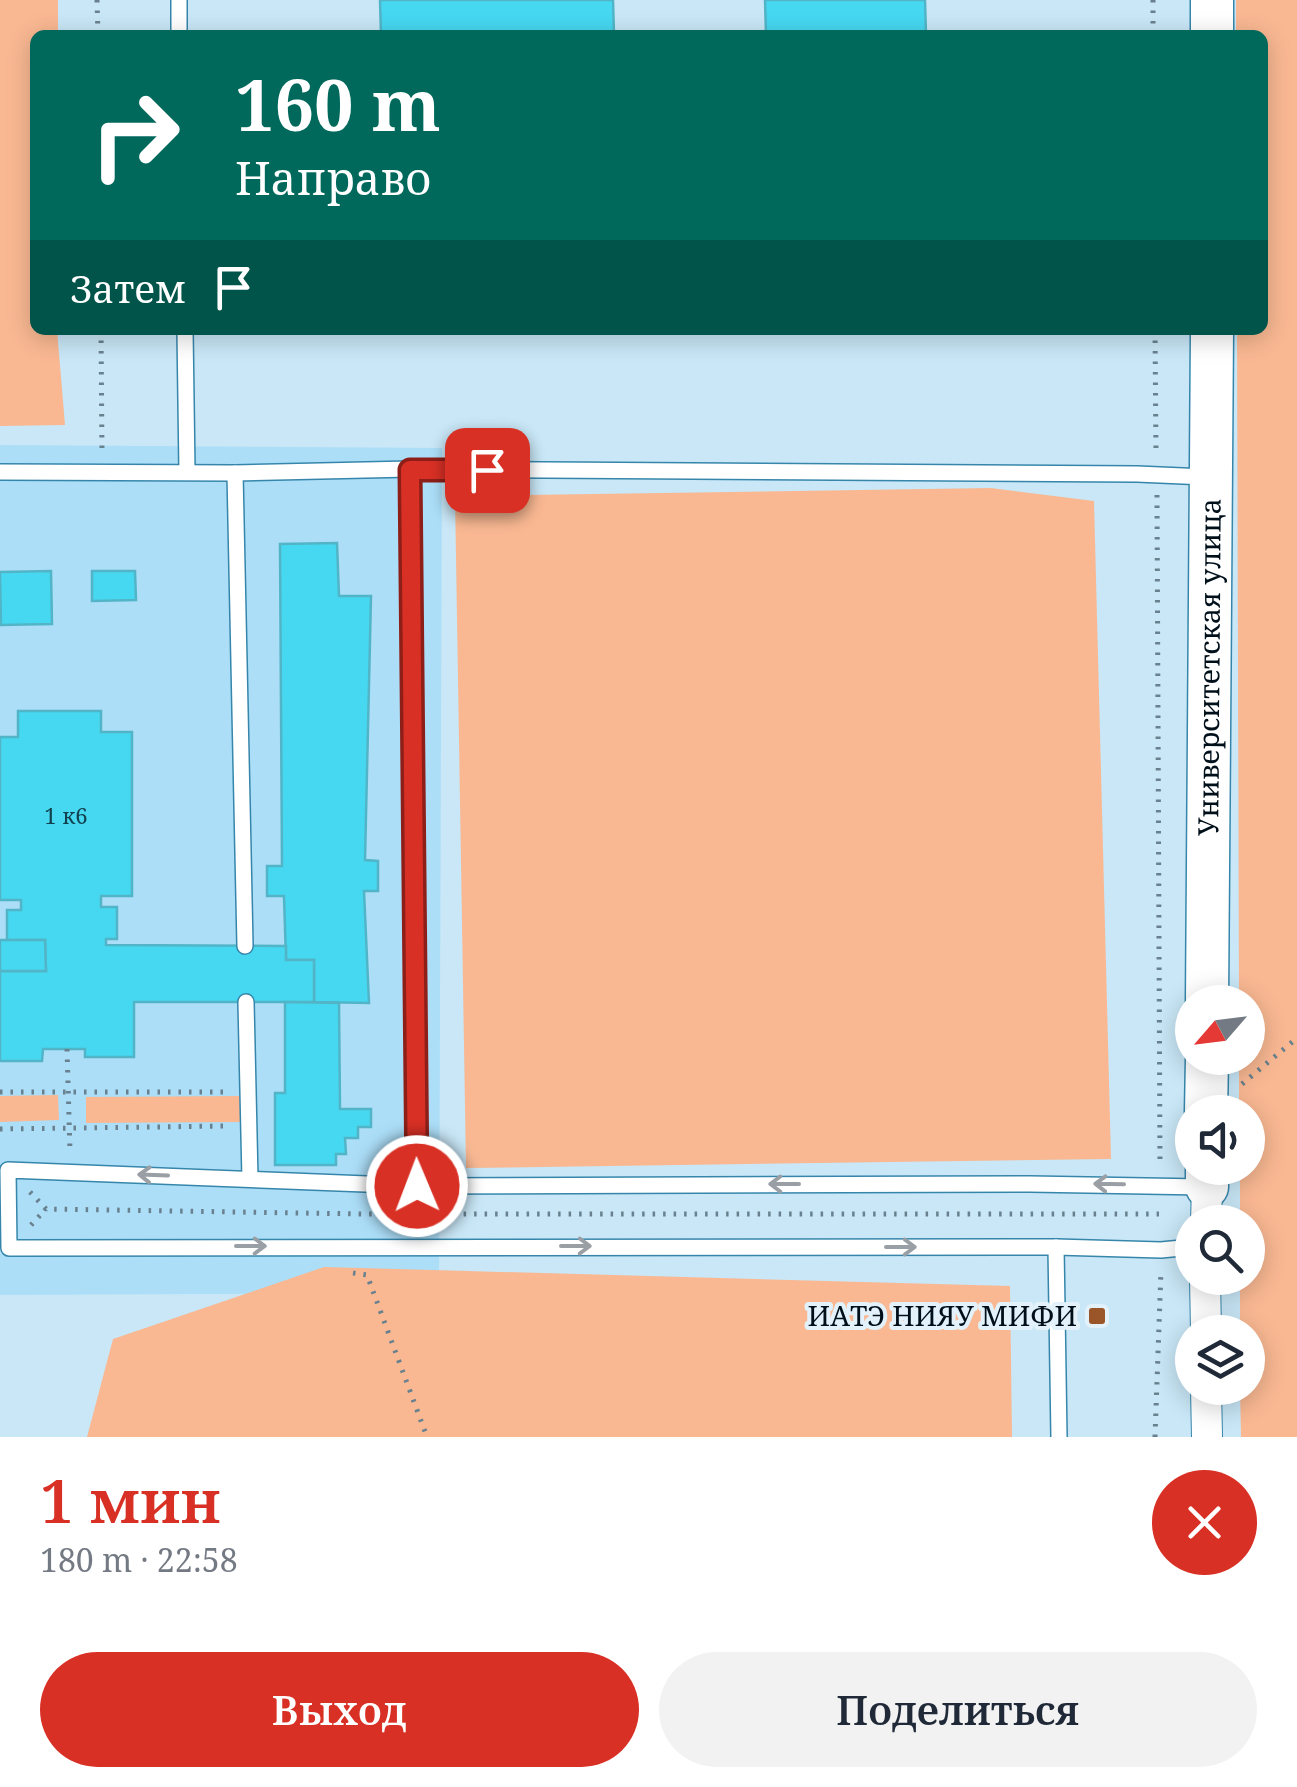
<!DOCTYPE html>
<html lang="ru">
<head>
<meta charset="utf-8">
<style>
  :root { --surface:#fff; --page:#f2f2f3; --text:#1f2937; --muted:#747a83; --accent:#d93025 }
  body { margin:0; font-family:"Noto Serif",serif; background:var(--page); color:var(--text); height:100vh; display:flex; flex-direction:column; font-size:38px; white-space:nowrap }
  * { box-sizing:border-box; margin:0 }
  p { font-size:32px; color:var(--muted) }
  .icon { flex:none; width:55px; height:55px; fill:none; stroke:currentColor; stroke-width:2; stroke-linecap:round; stroke-linejoin:round }
  .map { position:relative; height:1437px; overflow:hidden }
  .details { display:flex; flex-direction:column; background:var(--surface); flex:1 }
  .details>* { flex:none }
  .banner { position:absolute; left:30px; top:30px; width:1238px; height:305px; border-radius:15px; box-shadow:0 5px 25px #0003; background:#00695c; color:#fff; overflow:hidden }
  .needle { width:65px; rotate:242deg }
  .fabs { position:absolute; left:1175px; top:985px; display:grid; gap:20px }
  .fabs a { display:grid; place-items:center; width:90px; height:90px; border-radius:50%; background:var(--surface); box-shadow:0 5px 25px #0003; font-size:50px }
  .pin { position:absolute; display:grid; place-items:center; width:85px; height:85px; color:#fff; margin:-42px; border-radius:20px; box-shadow:0 5px 15px #0006 }
  .me { position:absolute; width:110px; margin:-55px; rotate:359deg; stroke-linejoin:round; filter:drop-shadow(0 0 8px #0008) }
  .turn { display:flex; align-items:center; gap:35px; height:210px; padding:0 40px; font-size:45px }
  .turn .icon { width:130px; height:130px; stroke-width:2.5 }
  .turn b { display:block; font-size:70px; line-height:85px }
  .then { display:flex; align-items:center; height:95px; padding:0 40px; background:#0003; gap:20px; font-size:38px }
  .round { display:grid; place-items:center; flex:none; width:105px; height:105px; border-radius:52px; background:var(--page) }
  .headline { display:flex; align-items:center; justify-content:space-between; height:170px; padding:0 40px }
  h1 { font-size:60px; font-weight:600; line-height:75px; color:var(--accent) }
  .button { display:flex; gap:20px; margin-top:auto; padding:20px 40px }
  .button a { flex:1; height:115px; border-radius:60px; background:var(--accent); color:#fff; font-size:40px; font-weight:600; line-height:115px; text-align:center }
  .button a+a { background:var(--page); color:var(--text) }
  .map>svg:first-child { display:block }
  .built { fill:#acdef8 }
  .green { fill:#f9b892 }
  .building { fill:#46d8f1; stroke:#52b5c7; stroke-width:2.5 }
  .lines { fill:none; stroke-linecap:round; stroke-linejoin:round }
  .lane-casing { stroke:#3686ab; stroke-width:18 }
  .street-casing { stroke:#3686ab; stroke-width:32 }
  .secondary-casing { stroke:#3686ab; stroke-width:45 }
  .path { stroke:#69808e; stroke-width:5; stroke-dasharray:2.5 8; stroke-linecap:butt }
  .lane { stroke:#fff; stroke-width:15 }
  .street { stroke:#fff; stroke-width:30 }
  .secondary { stroke:#fff; stroke-width:42 }
  .oneway { stroke:#999fa4 }
  .route-casing { stroke:#8d1f18; stroke-width:25 }
  .route { stroke:#d93025; stroke-width:18 }
  .poi-dot { fill:#9a5528; stroke:#e3f2fa; stroke-width:4 }
  .labels { text-anchor:middle; stroke-width:8; stroke-linejoin:round; paint-order:stroke }
  .number-label { font-size:22px; fill:#124250 }
  .street-label { font-size:28px; fill:#00101b; stroke:#e3f2fa }
  .poi-label { font-size:28px; fill:#00101b; stroke:#e3f2fa; text-anchor:end }
</style>
</head>
<body>
<div class="map">
<svg width="1297" height="1437" viewBox="0 0 1297 1437">
  <rect width="100%" height="100%" fill="#c9e7f7"/>
  <polygon class="built" points="0,445 442,448 439,1293 0,1295"/>
  <g class="green">
    <polygon points="0,0 58,0 58,35 35,35 35,330 57,330 65,425 0,426"/>
    <polygon points="1236,0 1297,0 1297,1437 1241,1437 1240,1388 1248,1388 1248,1332 1240,1332 1240,1278 1248,1278 1248,1222 1240,1222 1240,1168 1248,1168 1248,1112 1239,1112 1239,1058 1248,1058 1248,1002 1239,1002 1237,330 1262,330 1262,35 1236,35"/>
    <polygon points="991,488 1094,501 1111,1159 466,1168 455,496"/>
    <polygon points="58,1095 59,1120 0,1122 0,1096"/>
    <polygon points="240,1096 240,1122 86,1123 86,1097"/>
    <polygon points="324,1267 1010,1286 1012,1437 87,1437 113,1339"/>
  </g>
  <g class="building">
    <polygon points="380,0 613,0 614,35 381,35"/>
    <polygon points="765,0 925,0 926,35 766,35"/>
    <polygon points="337,543 339,596 371,596 365,860 378,861 378,891 364,891 369,1003 314,1002 314,960 286,960 284,896 267,896 267,866 282,866 280,544"/>
    <polygon points="51,571 52,624 1,625 0,572"/>
    <polygon points="92,571 135,571 136,600 92,601"/>
    <polygon points="18,711 101,711 101,732 132,732 132,896 101,896 101,907 117,907 117,939 106,939 106,945 286,946 286,960 314,960 314,1002 134,1002 134,1057 85,1057 85,1049 43,1049 42,1061 0,1061 0,971 46,971 45,940 7,940 7,910 21,910 21,900 0,900 0,737 18,737"/>
    <polygon points="0,940 45,940 46,971 0,971"/>
    <polygon points="285,1002 339,1003 340,1109 371,1109 371,1127 358,1127 358,1138 345,1138 346,1154 336,1154 336,1165 275,1165 275,1093 285,1093"/>
  </g>
  <g class="lines">
    <defs>
      <g id="lane">
        <polyline points="179,0 179,35"/>
        <polyline points="185,330 187,472"/>
        <polyline points="410,469 417,1186"/>
        <polyline points="0,472 235,473 410,469 1137,474 1206,477"/>
        <polyline points="235,473 245,946"/>
        <polyline points="246,1002 250,1179"/>
        <polyline points="1056,1247 1059,1437"/>
        <polyline points="1192,1247 1161,1250 1056,1247 9,1248 8,1170 417,1186 1030,1184 1203,1187"/>
      </g>
      <g id="street">
        <polyline points="1206,1222 1207,1187"/>
        <polyline points="1205,1278 1206,1332"/>
        <polyline points="1206,1388 1207,1437"/>
      </g>
      <g id="secondary">
        <polyline points="1212,35 1212,0"/>
        <path id="s1" d="M1207,1002L1212,330"/>
        <polyline points="1206,1112 1207,1058"/>
        <polyline points="1207,1168 1207,1187"/>
      </g>
    </defs>
    <use href="#lane" class="lane-casing"/>
    <use href="#street" class="street-casing"/>
    <use href="#secondary" class="secondary-casing"/>
    <g class="path">
      <polyline points="97,0 98,35"/>
      <polyline points="1153,0 1153,35"/>
      <polyline points="101,330 102,454"/>
      <polyline points="1155,330 1156,454"/>
      <polyline points="1157,495 1160,1164"/>
      <polyline points="67,1049 70,1151"/>
      <polyline points="1242,1084 1297,1038"/>
      <polyline points="0,1092 227,1092"/>
      <polyline points="0,1129 227,1126"/>
      <polyline points="30,1192 46,1209 364,1214 1159,1214"/>
      <polyline points="31,1225 46,1209"/>
      <polyline points="353,1273 367,1275 427,1437"/>
      <polyline points="1155,1437 1161,1270"/>
    </g>
    <use href="#lane" class="lane"/>
    <use href="#street" class="street"/>
    <use href="#secondary" class="secondary"/>
  </g>
  <defs><path id="oneway-shaft" d="M-6 0H5M1.5-3L5.5 0L1.5 3" fill="none" stroke-width="1.6" stroke-linecap="round" stroke-linejoin="round" transform="scale(2.5)"/></defs>
  <g class="oneway">
    <use href="#oneway-shaft" transform="translate(153 1175) rotate(-178)"/>
    <use href="#oneway-shaft" transform="translate(784 1184) rotate(180)"/>
    <use href="#oneway-shaft" transform="translate(1109 1184) rotate(-179)"/>
    <use href="#oneway-shaft" transform="translate(251 1246)"/>
    <use href="#oneway-shaft" transform="translate(576 1246)"/>
    <use href="#oneway-shaft" transform="translate(901 1247)"/>
  </g>
  <g class="lines">
    <defs>
      <polyline id="route" points="417,1186 410,470 487,470"/>
    </defs>
    <use href="#route" class="route-casing"/>
    <use href="#route" class="route"/>
  </g>
  <rect class="poi-dot" x="1087" y="1306" width="20" height="20" rx="5"/>
  <g class="labels">
    <g class="number-label">
      <text x="66" y="824">1 к6</text>
    </g>
    <g class="street-label">
      <text dy="10" stroke="none"><textPath href="#s1" startOffset="335">Университетская улица</textPath></text>
    </g>
    <g class="poi-label">
      <text x="1077" y="1326">ИАТЭ НИЯУ МИФИ</text>
    </g>
  </g>
</svg>
<div class="fabs">
<a><svg class="needle" viewBox="-14 -14 28 28"><path d="M0-13l5 13h-10z" fill="#e53935"/><path d="M0 13l5-13h-10z" fill="#747a83"/></svg></a>
<a><svg class="icon" aria-label="sound" viewBox="0 0 24 24"><path d="M4 9h4l5-4v14l-5-4H4zM17 9q2 3 0 6"/></svg></a>
<a><svg class="icon" aria-label="search" viewBox="0 0 24 24"><circle cx="10" cy="10" r="6"/><path d="M15 15l6 6"/></svg></a>
<a><svg class="icon" aria-label="layers" viewBox="0 0 24 24"><path d="M12 4l9 5-9 5-9-5zM3 14l9 5 9-5"/></svg></a>
</div>
<div class="pin" style="left:487px;top:470px;background:#d93025"><svg class="icon" aria-label="arrive" viewBox="0 0 24 24"><path d="M6 21V4h12l-3 4 3 4H6"/></svg></div>
<svg class="me" style="left:417px;top:1186px" viewBox="-20 -20 40 40"><circle r="17" fill="#d93025" stroke="#fff" stroke-width="3"/><path d="M0-11L8 9 0 5-8 9z" fill="#fff"/></svg>
<div class="banner">
<div class="turn"><svg class="icon" aria-label="right" viewBox="0 0 24 24"><path d="M7 20v-9h11M14 6l5 5-5 5"/></svg><div><b>160 m</b>Направо</div></div>
<div class="then">Затем<svg class="icon" aria-label="arrive" viewBox="0 0 24 24"><path d="M6 21V4h12l-3 4 3 4H6"/></svg></div>
</div>
</div>
<section class="details">
<div class="headline"><div><h1>1 мин</h1><p>180 m · 22:58</p></div><a class="round" style="background:#d93025;color:#fff"><svg class="icon" aria-label="close" viewBox="0 0 24 24"><path d="M6 6l12 12M18 6L6 18"/></svg></a></div>
<div class="button"><a>Выход</a><a>Поделиться</a></div>
</section>
</body>
</html>
